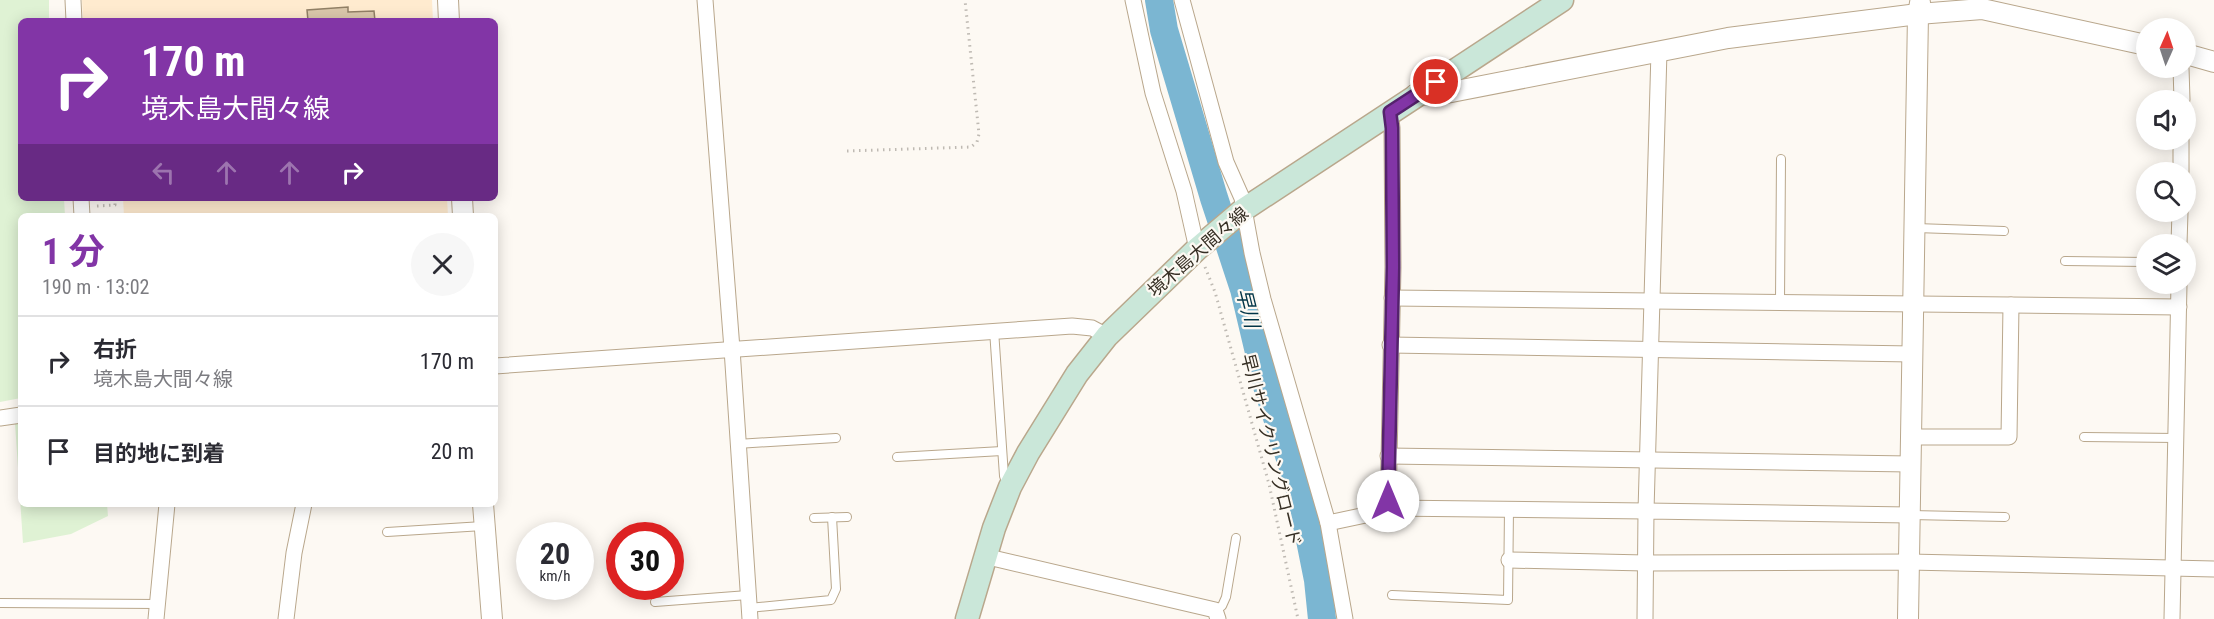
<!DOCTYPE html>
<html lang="ja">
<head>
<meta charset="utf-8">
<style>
  :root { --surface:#fff; --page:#f7f7f7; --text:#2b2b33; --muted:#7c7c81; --line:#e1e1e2; --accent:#8235a6 }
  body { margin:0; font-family:"Roboto Condensed","Noto Sans JP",sans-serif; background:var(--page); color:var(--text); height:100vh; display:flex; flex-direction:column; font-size:22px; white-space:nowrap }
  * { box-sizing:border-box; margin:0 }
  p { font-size:20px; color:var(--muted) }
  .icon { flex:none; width:33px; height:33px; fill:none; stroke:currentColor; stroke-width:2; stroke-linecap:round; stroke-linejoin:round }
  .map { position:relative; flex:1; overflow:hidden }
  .details { position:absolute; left:18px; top:213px; width:480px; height:294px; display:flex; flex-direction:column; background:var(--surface); border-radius:9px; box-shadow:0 3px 15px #0003 }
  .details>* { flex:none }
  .hud { position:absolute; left:18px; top:18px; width:480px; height:183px; border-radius:9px; box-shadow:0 3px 15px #0003; background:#8235a6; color:#fff; overflow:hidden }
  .needle { width:39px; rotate:3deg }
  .tools { position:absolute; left:2136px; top:18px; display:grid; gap:12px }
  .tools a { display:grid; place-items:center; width:60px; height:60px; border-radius:50%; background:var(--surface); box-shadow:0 3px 15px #0003; font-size:30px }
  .speed { position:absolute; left:516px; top:522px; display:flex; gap:12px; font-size:30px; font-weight:700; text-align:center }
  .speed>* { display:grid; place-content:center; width:78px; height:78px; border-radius:50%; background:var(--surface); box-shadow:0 3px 15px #0003; line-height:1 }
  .speed small { font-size:15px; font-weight:400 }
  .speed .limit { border:9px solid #d22; background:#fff; color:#111 }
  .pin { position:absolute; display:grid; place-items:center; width:51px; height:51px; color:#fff; margin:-26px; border:3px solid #fff; border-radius:50%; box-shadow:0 2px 6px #0007 }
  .me { position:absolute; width:66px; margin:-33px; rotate:0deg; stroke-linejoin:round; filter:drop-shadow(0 0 4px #0008) }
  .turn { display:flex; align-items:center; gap:21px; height:126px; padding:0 24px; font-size:27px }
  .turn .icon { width:78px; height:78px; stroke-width:2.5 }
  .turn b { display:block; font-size:42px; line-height:51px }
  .lanes { display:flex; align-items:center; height:57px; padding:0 24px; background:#0003; justify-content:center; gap:30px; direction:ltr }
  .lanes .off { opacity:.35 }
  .round { display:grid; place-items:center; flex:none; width:63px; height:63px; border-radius:32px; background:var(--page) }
  .summary { display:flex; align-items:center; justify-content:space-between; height:102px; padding:0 24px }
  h1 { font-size:36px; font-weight:700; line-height:45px; color:var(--accent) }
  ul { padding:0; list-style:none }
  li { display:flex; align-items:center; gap:18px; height:90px; padding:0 24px; border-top:2px solid var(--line) }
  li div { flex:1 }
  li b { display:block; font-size:22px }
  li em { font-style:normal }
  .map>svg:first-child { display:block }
  .built { fill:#ffebcf }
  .green { fill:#dff2d4 }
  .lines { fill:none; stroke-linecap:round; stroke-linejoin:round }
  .river { stroke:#7bb6d2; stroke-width:28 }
  .building { fill:#dbc8ac; stroke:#928066; stroke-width:1.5 }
  .service-casing { stroke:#b9a78c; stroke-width:10 }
  .minor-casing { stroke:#b9a78c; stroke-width:17 }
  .tertiary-casing { stroke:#b9a78c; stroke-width:22 }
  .secondary-casing { stroke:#b9a78c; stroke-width:25 }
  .path { stroke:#bfbab3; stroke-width:3; stroke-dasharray:1.5 4.5; stroke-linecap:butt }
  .service { stroke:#fff; stroke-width:8 }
  .minor { stroke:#fff; stroke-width:15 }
  .tertiary { stroke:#fff; stroke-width:20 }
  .secondary { stroke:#cae7d9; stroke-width:22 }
  .route-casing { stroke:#54226c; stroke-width:15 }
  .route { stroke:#8235a6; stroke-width:10 }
  .labels { text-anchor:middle; stroke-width:4.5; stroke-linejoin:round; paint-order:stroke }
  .street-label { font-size:18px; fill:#362f24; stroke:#fdf9f3 }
  .water-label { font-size:20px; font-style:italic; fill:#003447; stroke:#fdf9f3 }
</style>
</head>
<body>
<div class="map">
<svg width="2214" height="619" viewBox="0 0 2214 619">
  <rect width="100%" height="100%" fill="#fdf9f3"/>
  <g class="built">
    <polygon points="82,0 432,0 433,21 83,21"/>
    <polygon points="123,198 447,198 448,216 124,216"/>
  </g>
  <g class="green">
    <polygon points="0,0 49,0 49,21 21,21 21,198 64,198 65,216 21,216 21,398 0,402"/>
    <polygon points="21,422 21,504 107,504 108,516 71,534 23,543 15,423"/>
  </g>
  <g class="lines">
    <polyline class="river" points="1159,0 1164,30 1214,198 1244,289 1267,386 1300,490 1318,580 1322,619"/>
  </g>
  <polygon class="building" points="348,7 348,12 374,11 375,21 308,21 307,10"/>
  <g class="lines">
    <defs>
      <g id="service">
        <polyline points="1916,228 2004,231"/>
        <polyline points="2065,261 2146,262"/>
        <polyline points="1780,302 1781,159"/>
        <polyline points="994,330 1004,476 1007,484"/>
        <polyline points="2084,437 2176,438"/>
        <polyline points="737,444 836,438"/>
        <polyline points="897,457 1002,451"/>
        <polyline points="1911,515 2005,517"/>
        <polyline points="814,518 847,517"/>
        <polyline points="387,532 483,526"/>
        <polyline points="1392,595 1508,600 1509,509"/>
        <polyline points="655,602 748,595"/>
        <polyline points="0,603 158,604"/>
        <polyline points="749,608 831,600 836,589 832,517"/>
        <polyline points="1215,610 1222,606 1226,597 1236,538"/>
      </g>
      <g id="minor">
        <polyline points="73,0 74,21"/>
        <polyline points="705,0 732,349 750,619"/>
        <polyline points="1133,0 1153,93 1184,191 1197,249"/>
        <polyline points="1182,0 1226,162 1242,198 1252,253 1263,299 1328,523 1345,619"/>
        <polyline points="2181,68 2182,100"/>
        <polyline points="2181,172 2181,140"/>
        <polyline points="81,198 82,216"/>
        <polyline points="2179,244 2180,212"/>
        <polyline points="1392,298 2179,307"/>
        <polyline points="1390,345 1912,354"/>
        <polyline points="495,366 1072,326 1092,328 1107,336"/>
        <polyline points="0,418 21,415"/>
        <polyline points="1911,437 2009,437 2011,305"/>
        <polyline points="1388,456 1910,464"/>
        <polyline points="1388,508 1646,511 1659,51"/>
        <polyline points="1328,523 1380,512 1388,508 1393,267 1392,128 1390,112"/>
        <polyline points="984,556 1215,610 1218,619"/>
        <polyline points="1509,560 1645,563 1909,562 2214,569"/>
        <polyline points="156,619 167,504"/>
        <polyline points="286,619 294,553 304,504"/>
        <polyline points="1645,619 1646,511 1909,515"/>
        <polyline points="2172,619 2179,284"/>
      </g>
      <g id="tertiary">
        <polyline points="448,0 449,21"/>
        <polyline points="2186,54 2214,62"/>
        <polyline points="1416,94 1436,95 1728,38 1918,14 1982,9 2146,45"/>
        <polyline points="462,198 463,216"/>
        <polyline points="483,504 492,619"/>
        <polyline points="1908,619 1918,14 1920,3"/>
      </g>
      <polyline id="secondary" points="967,619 994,528 1010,487 1028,453 1077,374 1107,336 1197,249 1243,210 1562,0"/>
    </defs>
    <use href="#service" class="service-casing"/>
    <use href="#minor" class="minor-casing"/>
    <use href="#tertiary" class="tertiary-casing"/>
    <use href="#secondary" class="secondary-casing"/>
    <g class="path">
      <polyline points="847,151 971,147 977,142 979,134 965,0"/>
      <polyline points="97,206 115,205 115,198"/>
      <polyline points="1205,267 1215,292 1269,484 1298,619"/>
    </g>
    <use href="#service" class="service"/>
    <use href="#minor" class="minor"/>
    <use href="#tertiary" class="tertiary"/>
    <use href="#secondary" class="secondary"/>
  </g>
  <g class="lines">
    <defs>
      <polyline id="route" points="1388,501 1393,267 1392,128 1390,112 1436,82"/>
    </defs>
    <use href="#route" class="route-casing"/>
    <use href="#route" class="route"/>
  </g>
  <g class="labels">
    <g class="street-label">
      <text transform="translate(1198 252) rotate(-41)" y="6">境木島大間々線</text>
      <text transform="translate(1271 450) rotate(76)" y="6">早川サイクリングロード</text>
    </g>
    <g class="water-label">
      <text transform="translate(1248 308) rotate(76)" y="7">早川</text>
    </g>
  </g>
</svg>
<div class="tools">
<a><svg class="needle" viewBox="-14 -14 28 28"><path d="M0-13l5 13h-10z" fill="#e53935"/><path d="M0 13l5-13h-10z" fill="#7c7c81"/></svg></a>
<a><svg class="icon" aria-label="sound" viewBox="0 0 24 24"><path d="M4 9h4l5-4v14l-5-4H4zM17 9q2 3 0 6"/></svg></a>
<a><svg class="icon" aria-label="search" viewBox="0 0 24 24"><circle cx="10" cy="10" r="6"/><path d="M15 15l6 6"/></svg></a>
<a><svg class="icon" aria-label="layers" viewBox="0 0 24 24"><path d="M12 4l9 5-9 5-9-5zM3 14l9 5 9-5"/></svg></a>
</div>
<div class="speed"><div>20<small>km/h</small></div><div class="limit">30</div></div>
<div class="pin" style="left:1436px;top:82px;background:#d93025"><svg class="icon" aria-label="arrive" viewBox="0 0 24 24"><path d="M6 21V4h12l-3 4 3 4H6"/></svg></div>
<svg class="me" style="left:1388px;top:501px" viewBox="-20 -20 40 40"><circle r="19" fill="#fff"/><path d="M0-13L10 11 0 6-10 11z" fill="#8235a6"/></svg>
<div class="hud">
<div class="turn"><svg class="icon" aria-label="right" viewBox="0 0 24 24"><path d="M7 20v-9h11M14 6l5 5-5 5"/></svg><div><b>170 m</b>境木島大間々線</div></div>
<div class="lanes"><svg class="icon off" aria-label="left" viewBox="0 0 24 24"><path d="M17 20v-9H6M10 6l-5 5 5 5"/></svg><svg class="icon off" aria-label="ahead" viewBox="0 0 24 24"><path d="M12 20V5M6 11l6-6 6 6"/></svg><svg class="icon off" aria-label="ahead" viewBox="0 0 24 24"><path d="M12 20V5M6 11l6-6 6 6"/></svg><svg class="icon" aria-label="right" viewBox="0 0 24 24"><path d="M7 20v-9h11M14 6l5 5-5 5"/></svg></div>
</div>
<section class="details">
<div class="summary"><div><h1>1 分</h1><p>190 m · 13:02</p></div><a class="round"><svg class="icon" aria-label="close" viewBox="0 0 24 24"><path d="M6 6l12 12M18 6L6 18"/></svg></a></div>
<ul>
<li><svg class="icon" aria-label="right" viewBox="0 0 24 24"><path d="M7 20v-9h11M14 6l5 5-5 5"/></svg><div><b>右折</b><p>境木島大間々線</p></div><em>170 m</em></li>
<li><svg class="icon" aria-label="arrive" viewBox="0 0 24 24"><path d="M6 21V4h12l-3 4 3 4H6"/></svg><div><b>目的地に到着</b></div><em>20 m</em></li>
</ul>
</section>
</div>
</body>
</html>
